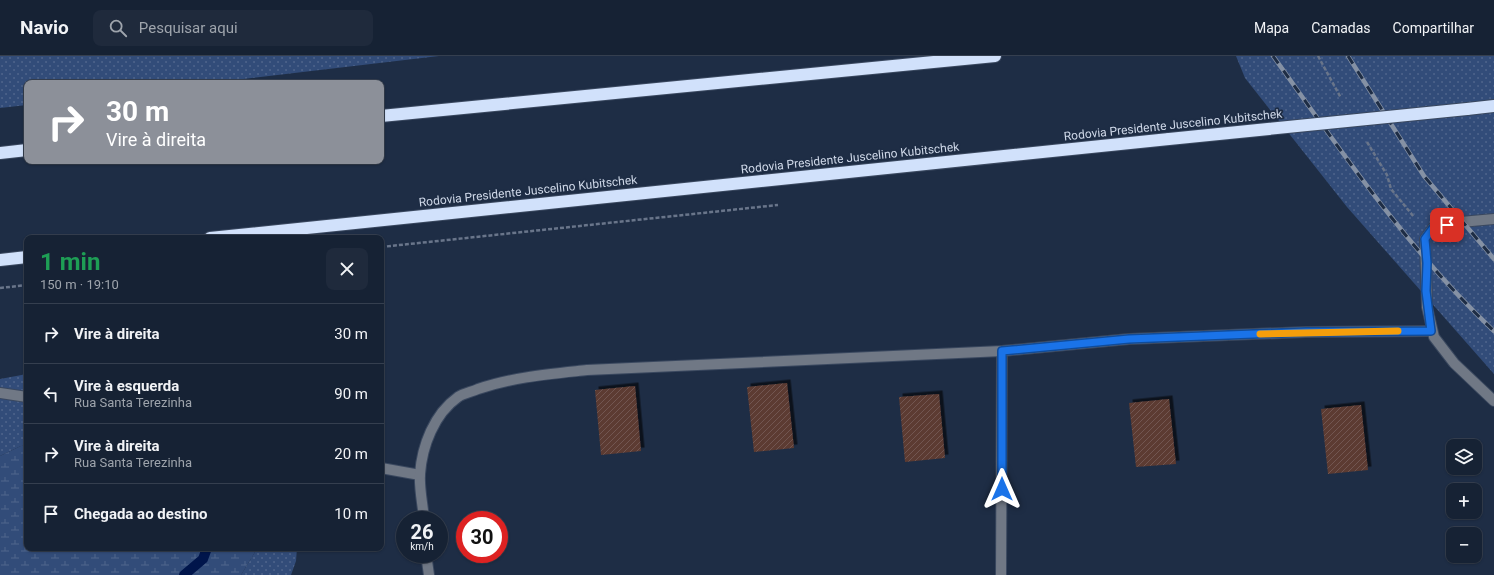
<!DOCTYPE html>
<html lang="pt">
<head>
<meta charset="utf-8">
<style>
  :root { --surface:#162234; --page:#1f2a3c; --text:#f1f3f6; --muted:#9ea4ac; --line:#353f4f }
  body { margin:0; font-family:Roboto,sans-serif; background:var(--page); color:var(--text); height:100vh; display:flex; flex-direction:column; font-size:15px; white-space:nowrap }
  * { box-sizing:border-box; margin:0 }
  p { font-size:13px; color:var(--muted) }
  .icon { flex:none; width:22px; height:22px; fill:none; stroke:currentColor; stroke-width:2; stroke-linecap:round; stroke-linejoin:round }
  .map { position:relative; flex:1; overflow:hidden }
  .side { position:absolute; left:24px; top:179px; width:360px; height:316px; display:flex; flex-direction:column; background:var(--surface); border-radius:8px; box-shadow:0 1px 3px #0004,0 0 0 1px var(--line) }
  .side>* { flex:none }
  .top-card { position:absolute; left:24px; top:24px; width:360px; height:84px; border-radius:8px; box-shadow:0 1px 3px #0004,0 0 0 1px var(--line); background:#8c9099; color:#fff; overflow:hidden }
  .controls { position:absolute; left:1446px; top:383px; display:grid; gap:8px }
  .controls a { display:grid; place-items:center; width:36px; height:36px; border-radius:8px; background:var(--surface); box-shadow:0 1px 3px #0004,0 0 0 1px var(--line); font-size:20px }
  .speed { position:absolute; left:396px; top:455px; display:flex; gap:8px; font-size:20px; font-weight:700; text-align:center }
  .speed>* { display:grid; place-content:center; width:52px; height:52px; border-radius:50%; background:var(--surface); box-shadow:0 1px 3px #0004,0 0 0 1px var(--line); line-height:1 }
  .speed small { font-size:10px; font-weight:400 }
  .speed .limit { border:6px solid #d22; background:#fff; color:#111 }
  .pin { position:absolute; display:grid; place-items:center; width:34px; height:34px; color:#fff; margin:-17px; border-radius:8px; box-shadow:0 2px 6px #0006 }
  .me { position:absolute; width:44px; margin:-22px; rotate:0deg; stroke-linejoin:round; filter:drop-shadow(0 0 3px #0008) }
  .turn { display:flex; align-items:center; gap:14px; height:84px; padding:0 16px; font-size:18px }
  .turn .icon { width:52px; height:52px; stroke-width:2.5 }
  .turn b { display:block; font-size:28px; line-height:34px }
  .round { display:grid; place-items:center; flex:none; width:42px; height:42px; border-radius:8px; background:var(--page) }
  .head { display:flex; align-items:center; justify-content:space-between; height:68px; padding:0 16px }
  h1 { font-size:24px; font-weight:700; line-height:30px; color:#1e9e55 }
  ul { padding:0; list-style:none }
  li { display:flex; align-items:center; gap:12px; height:60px; padding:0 16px; border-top:1px solid var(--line) }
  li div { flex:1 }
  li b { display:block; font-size:15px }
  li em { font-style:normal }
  header { display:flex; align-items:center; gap:24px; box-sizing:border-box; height:56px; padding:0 20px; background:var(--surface); border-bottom:1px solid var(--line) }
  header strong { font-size:19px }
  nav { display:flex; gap:22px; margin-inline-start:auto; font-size:14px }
  .search { width:280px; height:36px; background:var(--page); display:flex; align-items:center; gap:10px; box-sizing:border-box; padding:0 14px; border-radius:8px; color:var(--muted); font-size:15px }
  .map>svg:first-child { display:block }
  .green { fill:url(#green-dots) }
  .wetland { fill:url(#wetland-marsh) }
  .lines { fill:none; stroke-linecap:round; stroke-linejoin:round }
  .stream { stroke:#00154b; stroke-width:10 }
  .building { fill:url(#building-hatch); filter:url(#shadow) }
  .minor-casing { stroke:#3a485f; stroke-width:12 }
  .highway-casing { stroke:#3a485f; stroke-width:14 }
  .path { stroke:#69758a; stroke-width:2.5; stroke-dasharray:4 2; stroke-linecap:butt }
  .minor { stroke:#707885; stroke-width:10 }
  .highway { stroke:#d1e1fb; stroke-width:12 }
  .rail-casing { stroke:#8591a4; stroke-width:4.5 }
  .rail { stroke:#1e2d45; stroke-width:3; stroke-dasharray:9; stroke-linecap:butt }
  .highway-bridge-casing { stroke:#3a485f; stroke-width:14; stroke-linecap:butt }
  .highway-bridge { stroke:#d1e1fb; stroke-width:12 }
  .route-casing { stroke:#114b97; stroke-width:10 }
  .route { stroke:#1a73e8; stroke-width:7 }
  .slow { stroke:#f59e0b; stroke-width:7 }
  .labels { text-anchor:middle; stroke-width:3.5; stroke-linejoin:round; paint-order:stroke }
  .street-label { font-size:12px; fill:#cfd8e8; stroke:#1e2d45 }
</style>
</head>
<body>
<header>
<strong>Navio</strong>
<div class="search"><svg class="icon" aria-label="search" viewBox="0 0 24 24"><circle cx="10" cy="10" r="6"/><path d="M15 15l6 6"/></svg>Pesquisar aqui</div>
<nav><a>Mapa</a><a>Camadas</a><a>Compartilhar</a></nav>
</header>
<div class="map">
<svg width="1494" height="519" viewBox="0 0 1494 519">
  <defs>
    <pattern id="green-dots" width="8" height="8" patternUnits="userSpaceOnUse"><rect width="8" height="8" fill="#324c79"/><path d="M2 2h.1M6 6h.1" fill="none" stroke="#4f658c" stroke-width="1.8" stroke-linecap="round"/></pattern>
    <pattern id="wetland-marsh" width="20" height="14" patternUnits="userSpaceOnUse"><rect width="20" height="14" fill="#324c79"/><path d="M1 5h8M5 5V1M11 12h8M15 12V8" fill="none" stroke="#4f658c"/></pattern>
    <pattern id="building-hatch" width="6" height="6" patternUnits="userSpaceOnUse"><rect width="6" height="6" fill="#5b3b33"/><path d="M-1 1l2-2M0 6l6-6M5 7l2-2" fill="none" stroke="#725751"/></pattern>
    <filter id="shadow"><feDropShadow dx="3.5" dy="-3.5" stdDeviation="0" flood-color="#0009"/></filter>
  </defs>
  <rect width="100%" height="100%" fill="#1e2d45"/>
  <g class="green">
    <polygon points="0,0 439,0 209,27 27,27 27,49 0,52"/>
    <polygon points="1236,0 1494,0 1494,318 1347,151 1245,22"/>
    <polygon points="27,318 27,387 0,400 0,323"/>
    <polygon points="255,492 297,492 296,505 291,519 241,519 255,496"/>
  </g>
  <polygon class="wetland" points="27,387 27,492 255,492 255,496 241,519 0,519 0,400"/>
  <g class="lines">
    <polyline class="stream" points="184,519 203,503 207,492"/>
  </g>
  <g class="building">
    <polygon points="787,327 794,392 754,396 747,331"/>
    <polygon points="635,330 641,395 601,399 595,334"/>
    <polygon points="939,338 945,402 905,406 899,341"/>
    <polygon points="1169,343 1176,408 1136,411 1129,347"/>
    <polygon points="1361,349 1368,414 1328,418 1321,353"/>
  </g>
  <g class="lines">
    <defs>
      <g id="minor">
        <polyline points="1494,163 1461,166 1433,172 1425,183 1427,251 1434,281 1454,307 1494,345"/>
        <polyline points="0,337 27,341"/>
        <polyline points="381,412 420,419"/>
        <path d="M424,464C423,449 419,433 420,418C422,390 434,358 458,341C464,337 472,336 478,333C513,321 550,318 587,314L1002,295L1129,283L1306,276L1431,275"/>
        <polyline points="426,498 429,519"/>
        <polyline points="1001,519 1002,295"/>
      </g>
      <g id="highway">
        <polyline points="1467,53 1494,50"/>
        <polyline points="381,60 995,0"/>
        <polyline points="0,97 27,94"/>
        <polyline points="210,182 1169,83"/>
        <polyline points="0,204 27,201"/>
      </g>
    </defs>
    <use href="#minor" class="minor-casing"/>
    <use href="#highway" class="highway-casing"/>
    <g class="path">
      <polyline points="1318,0 1341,42"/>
      <polyline points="1367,86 1387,119 1391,133 1414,161"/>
      <polyline points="381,191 778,149"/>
      <polyline points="0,232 27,229"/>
    </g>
    <use href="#minor" class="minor"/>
    <use href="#highway" class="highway"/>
    <defs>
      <g id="rail">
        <path d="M1273,0C1342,96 1408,194 1494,275"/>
        <polyline points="1348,0 1424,120 1494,203"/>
      </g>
    </defs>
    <use href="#rail" class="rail-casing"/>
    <use href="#rail" class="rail"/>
    <defs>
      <polyline id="highway-bridge" points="1169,83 1467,53"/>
    </defs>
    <use href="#highway-bridge" class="highway-bridge-casing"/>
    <use href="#highway-bridge" class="highway-bridge"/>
  </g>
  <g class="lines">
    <defs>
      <polyline id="route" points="1002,433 1002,295 1129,283 1306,276 1431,275 1426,235 1427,207 1425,183 1433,172 1447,169"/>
    </defs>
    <use href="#route" class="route-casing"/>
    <use href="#route" class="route"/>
    <polyline class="slow" points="1260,278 1398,275"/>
  </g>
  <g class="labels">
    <g class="street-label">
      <text transform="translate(1173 69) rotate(-6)" y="4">Rodovia Presidente Juscelino Kubitschek</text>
      <text transform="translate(850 102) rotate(-6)" y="4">Rodovia Presidente Juscelino Kubitschek</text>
      <text transform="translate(528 135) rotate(-6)" y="4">Rodovia Presidente Juscelino Kubitschek</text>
    </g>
  </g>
</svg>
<div class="controls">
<a><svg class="icon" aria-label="layers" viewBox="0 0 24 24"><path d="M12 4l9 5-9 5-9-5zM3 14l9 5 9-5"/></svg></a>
<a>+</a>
<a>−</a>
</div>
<div class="speed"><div>26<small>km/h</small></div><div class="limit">30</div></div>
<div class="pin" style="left:1447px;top:169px;background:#d93025"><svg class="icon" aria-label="arrive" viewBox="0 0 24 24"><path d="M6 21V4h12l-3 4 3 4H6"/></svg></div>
<svg class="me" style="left:1002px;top:433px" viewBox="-20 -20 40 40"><path d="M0-17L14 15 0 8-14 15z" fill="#1a73e8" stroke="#fff" stroke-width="4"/></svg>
<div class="top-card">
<div class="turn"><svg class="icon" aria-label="right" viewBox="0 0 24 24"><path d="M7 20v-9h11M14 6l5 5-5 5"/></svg><div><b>30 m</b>Vire à direita</div></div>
</div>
<section class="side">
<div class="head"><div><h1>1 min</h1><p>150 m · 19:10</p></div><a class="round"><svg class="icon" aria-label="close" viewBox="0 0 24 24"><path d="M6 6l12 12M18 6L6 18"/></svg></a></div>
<ul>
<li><svg class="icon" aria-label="right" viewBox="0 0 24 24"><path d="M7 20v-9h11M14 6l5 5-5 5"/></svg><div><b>Vire à direita</b></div><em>30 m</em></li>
<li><svg class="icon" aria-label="left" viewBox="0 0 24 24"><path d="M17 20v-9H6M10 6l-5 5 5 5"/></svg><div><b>Vire à esquerda</b><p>Rua Santa Terezinha</p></div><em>90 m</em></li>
<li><svg class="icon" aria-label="right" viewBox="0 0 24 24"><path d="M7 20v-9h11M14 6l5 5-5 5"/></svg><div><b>Vire à direita</b><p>Rua Santa Terezinha</p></div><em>20 m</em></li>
<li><svg class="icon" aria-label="arrive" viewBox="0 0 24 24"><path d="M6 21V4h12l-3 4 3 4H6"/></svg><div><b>Chegada ao destino</b></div><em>10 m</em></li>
</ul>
</section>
</div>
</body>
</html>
